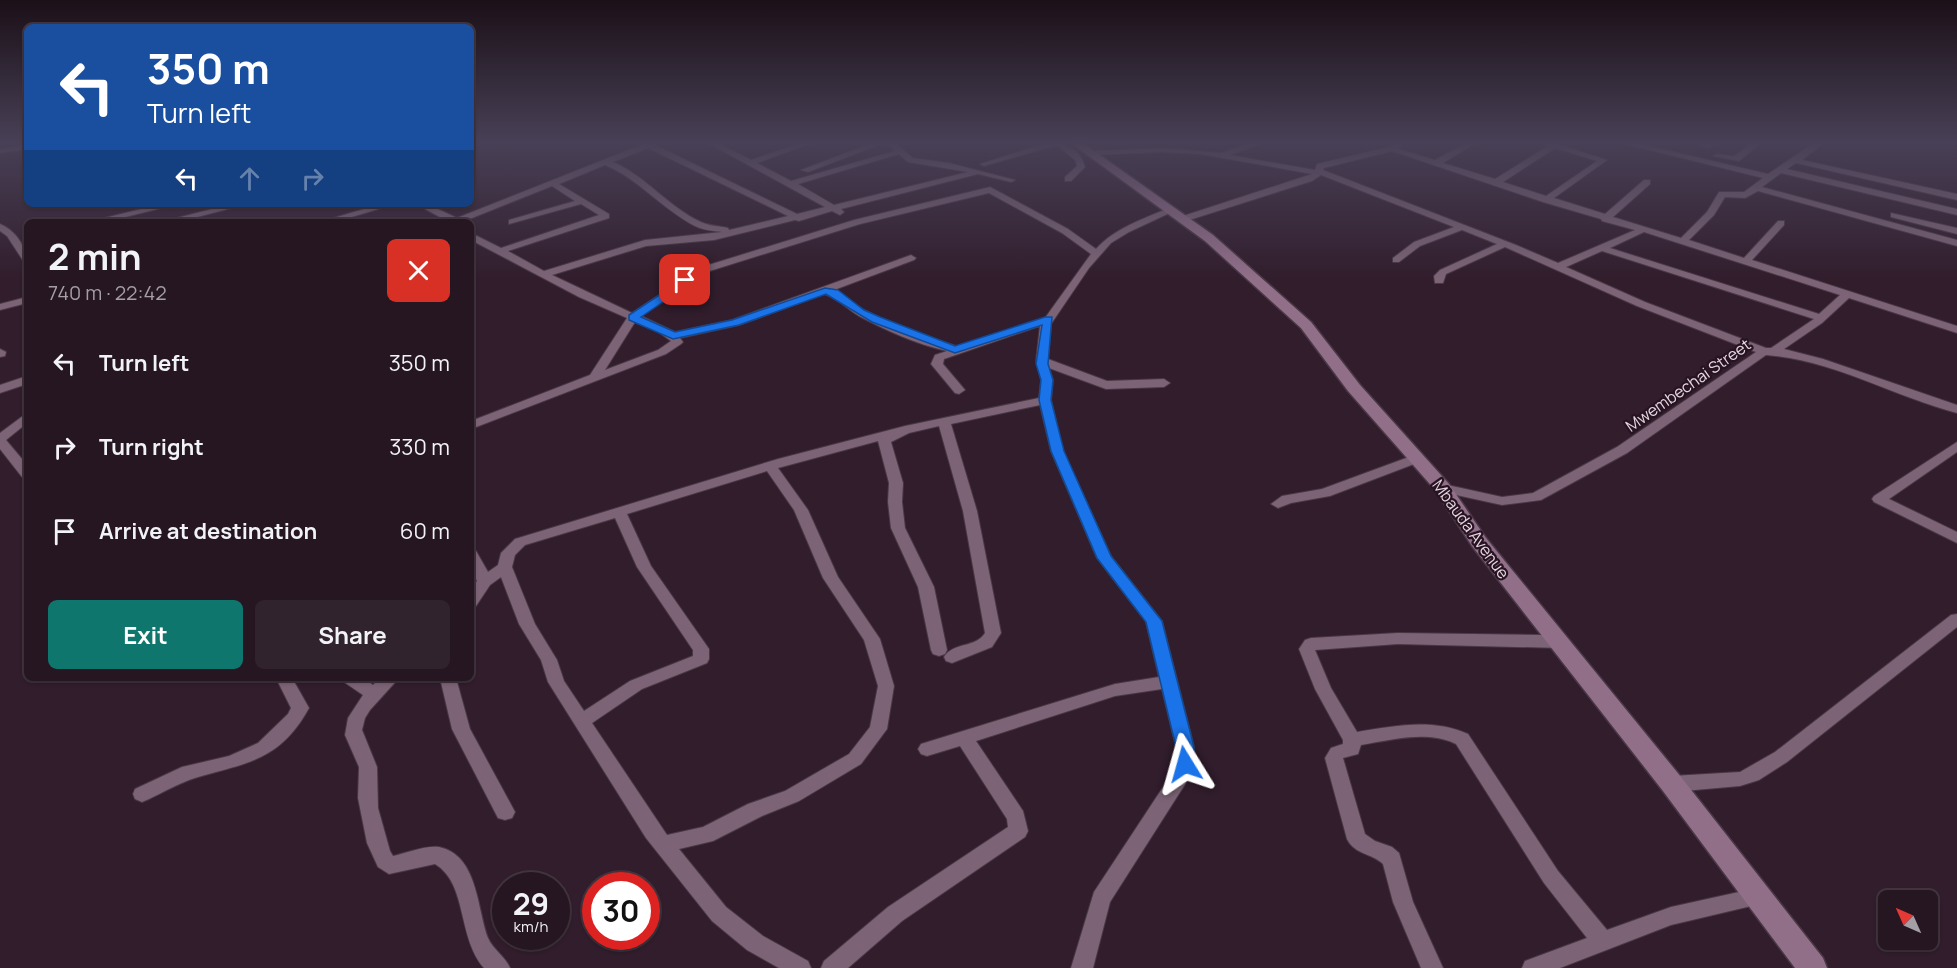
<!DOCTYPE html>
<html lang="en">
<head>
<meta charset="utf-8">
<style>
  :root { --surface:#251621; --page:#31232e; --text:#f1f3f6; --muted:#a39fa5; --line:#42353f; --accent:#0f766e }
  body { margin:0; font-family:Manrope,sans-serif; background:var(--page); color:var(--text); height:100vh; display:flex; flex-direction:column; font-size:22px; white-space:nowrap }
  * { box-sizing:border-box; margin:0 }
  p { font-size:20px; color:var(--muted) }
  .icon { flex:none; width:33px; height:33px; fill:none; stroke:currentColor; stroke-width:2; stroke-linecap:round; stroke-linejoin:round }
  .map { position:relative; flex:1; overflow:hidden }
  .side { position:absolute; left:24px; top:219px; width:450px; height:462px; display:flex; flex-direction:column; background:var(--surface); border-radius:9px; box-shadow:0 2px 4px #0004,0 0 0 2px var(--line) }
  .side>* { flex:none }
  .top-card { position:absolute; left:24px; top:24px; width:450px; height:183px; border-radius:9px; box-shadow:0 2px 4px #0004,0 0 0 2px var(--line); background:#1a4fa0; color:#fff; overflow:hidden }
  .needle { width:39px; rotate:315deg }
  .tools { position:absolute; left:1878px; top:890px; display:grid; gap:12px }
  .tools a { display:grid; place-items:center; width:60px; height:60px; border-radius:9px; background:var(--surface); box-shadow:0 2px 4px #0004,0 0 0 2px var(--line); font-size:30px }
  .speed { position:absolute; left:492px; top:872px; display:flex; gap:12px; font-size:30px; font-weight:700; text-align:center }
  .speed>* { display:grid; place-content:center; width:78px; height:78px; border-radius:50%; background:var(--surface); box-shadow:0 2px 4px #0004,0 0 0 2px var(--line); line-height:1 }
  .speed small { font-size:15px; font-weight:400 }
  .speed .limit { border:9px solid #d22; background:#fff; color:#111 }
  .pin { position:absolute; display:grid; place-items:center; width:51px; height:51px; color:#fff; margin:-26px; border-radius:12px; box-shadow:0 3px 9px #0006 }
  .me { position:absolute; width:66px; margin:-33px; rotate:352deg; stroke-linejoin:round; filter:drop-shadow(0 0 4px #0008) }
  .turn { display:flex; align-items:center; gap:21px; height:126px; padding:0 24px; font-size:27px }
  .turn .icon { width:78px; height:78px; stroke-width:2.5 }
  .turn b { display:block; font-size:42px; line-height:51px }
  .lanes { display:flex; align-items:center; height:57px; padding:0 24px; background:#0003; justify-content:center; gap:30px; direction:ltr }
  .lanes .off { opacity:.35 }
  .round { display:grid; place-items:center; flex:none; width:63px; height:63px; border-radius:9px; background:var(--page) }
  .headline { display:flex; align-items:center; justify-content:space-between; height:102px; padding:0 24px }
  h1 { font-size:36px; font-weight:700; line-height:45px }
  .primary-button { display:flex; gap:12px; margin-top:auto; padding:12px 24px }
  .primary-button a { flex:1; height:69px; border-radius:9px; background:var(--accent); color:#fff; font-size:24px; font-weight:700; line-height:69px; text-align:center }
  .primary-button a+a { background:var(--page); color:var(--text) }
  ul { padding:0; list-style:none }
  li { display:flex; align-items:center; gap:18px; height:84px; padding:0 24px }
  li div { flex:1 }
  li b { display:block; font-size:22px }
  li em { font-style:normal }
  .map>svg:first-child { display:block }
  .lines { fill:none; stroke-linecap:round; stroke-linejoin:round }
  .street-casing { stroke:#493845; stroke-width:2 }
  .secondary-casing { stroke:#493845; stroke-width:3 }
  .street { fill:#7c6476; fill-rule:evenodd }
  .secondary { fill:#916f89; fill-rule:evenodd }
  .route { fill:#1a73e8; stroke:#114b97; stroke-width:1.5 }
  .labels { text-anchor:middle; stroke-width:4.5; stroke-linejoin:round; paint-order:stroke }
  .street-label { font-size:16px; fill:#e6d8e2; stroke:#271322 }
</style>
</head>
<body>
<div class="map">
<svg width="1957" height="968" viewBox="0 0 1957 968">
  <rect width="100%" height="100%" fill="#311d2c"/>
  <g class="lines">
    <defs>
      <g id="street">
        <path d="M646,143H658L655,145L797,214L825,207L708,143H718L751,160L800,143H812L757,163L791,181L895,151L886,143H895L913,158L949,163L1015,180L1011,182L978,174L841,209L844,212L840,215L832,211L799,221L795,220L714,240L646,246L552,275L632,313L671,287L689,271L854,220L990,187L1068,229L1096,249C1115,228 1143,219 1169,208L1176,210L1129,232L1111,243L1089,268L1051,324L1048,359L1107,381L1164,379L1170,383L1164,387L1106,389L1049,368L1053,380L1051,400L1063,451L1111,556L1162,621L1194,747L1191,773L1189,778L1110,902L1093,968H1071L1094,892L1173,772L1176,747L1162,689L1115,696L976,741L1023,811L1028,831L1025,837L902,921L848,968H821L824,961L888,907L1008,827L1007,819L960,746L927,756L921,754L918,749L921,744L1115,684L1159,677L1146,622L1097,558L1051,451L1040,405L951,424L977,511L1001,633L992,647L952,663L946,661L944,657C953,642 976,648 985,633L963,511L939,426L909,433L891,442L903,483L902,502L905,528L934,587L947,650L945,654L939,656L933,654L931,650L918,587L891,528L888,502L889,483L878,441L778,468L808,510L838,577L880,639L894,686L887,729L861,764L799,801L762,816L713,841L679,849L726,907L763,936L808,961L811,968H779L747,950L712,921L646,838L548,682L541,660L519,624L501,577L490,585L476,606L471,607V590L477,581L471,568V549L476,551L488,572L498,565L501,553L515,539L778,459L905,426L1039,398L1041,380L1036,361L1040,326L944,359L943,364L965,390L959,394L955,393L931,364L935,355L947,351C916,344 887,331 859,316C847,309 838,298 824,294L739,325L680,338L683,342L681,344L666,354L471,429V421L590,375L627,318L579,297L471,240V233L501,248L599,215L581,204L509,224V220L575,201L552,186L462,222H449L416,204H427L457,218ZM648,148L788,216L729,230L728,228C720,226 709,226 701,222C668,207 646,176 613,162ZM899,154L908,162L968,172L834,205L798,184ZM605,165C639,179 662,209 695,226C702,230 714,231 722,232L645,240L544,271L508,251L609,218V214L559,184ZM989,193L1062,233L1091,254L1045,318L959,347L898,327L864,310L834,290L914,260L916,258L911,255L732,320L675,332L641,316L679,291L697,275L860,224ZM635,322L657,331L671,341L658,350L605,370ZM767,471L794,510L823,578L864,640L878,686L870,727L849,754L785,791L748,804L703,827L667,835L592,723L642,689L707,663L709,659V649L651,566L627,514ZM615,518L637,567L693,650V656L630,681L584,711L564,681L557,660L535,624L512,567L515,555L525,545Z"/>
        <polygon points="872,143 884,143 808,172 801,170"/>
        <path d="M1047,143C1064,143 1080,148 1085,167L1071,181H1065V177L1077,166L1075,160L1057,145L984,166L980,164Z"/>
        <path d="M1250,143H1262L1230,155L1315,170L1317,164L1389,147L1397,143L1403,145L1398,149L1435,160L1466,143H1476L1443,163L1495,179L1548,146L1541,143H1554L1607,160L1554,198L1605,214L1644,180H1650V184L1613,217L1681,238L1707,212L1719,192H1744L1763,178L1621,143H1636L1768,174L1814,143H1824L1802,160L1957,194V200L1796,163L1787,169L1957,209V215L1781,173L1762,187L1957,240V246L1758,191L1745,198L1725,197L1714,215L1689,240L1744,258L1778,221H1784V225L1752,260L1957,326V333L1849,298L1822,323L1784,349L1823,359L1957,405V413C1893,396 1833,360 1766,355L1627,453L1541,500L1502,505L1438,491L1436,488L1443,484L1502,497L1533,493L1617,447L1756,352L1637,306L1505,247L1446,274L1443,283H1435L1434,276L1440,270L1497,244L1462,230L1420,246L1399,262H1393V258L1414,242L1454,227L1321,175L1312,181L1183,222L1179,219L1180,217L1312,174L1200,154L1163,152L1091,155L1087,153L1091,151L1163,148L1221,153ZM1555,148L1597,161L1546,196L1503,182ZM1392,151L1543,202L1601,219L1602,221L1635,230L1558,263L1516,245L1323,170L1324,168ZM1644,232L1840,295L1819,314L1610,248ZM1602,251L1814,319L1771,348H1766L1645,302L1566,267Z"/>
        <polygon points="1693,143 1707,143 1713,146 1709,148"/>
        <polygon points="1752,143 1761,143 1739,161 1713,156 1717,154 1734,156"/>
        <polygon points="27,145 27,149 0,153 0,149"/>
        <polygon points="162,204 178,204 105,222 88,222"/>
        <polygon points="232,204 247,204 178,222 161,222"/>
        <polygon points="381,204 395,204 335,222 320,222"/>
        <polygon points="1891,213 1957,228 1957,234 1891,217"/>
        <path d="M0,224C15,230 27,247 27,263L24,262L7,236L0,231Z"/>
        <polygon points="27,297 27,303 0,310 0,304"/>
        <polygon points="0,349 6,352 5,356 0,357"/>
        <polygon points="27,376 27,384 0,393 0,385"/>
        <polygon points="27,413 27,423 6,440 27,465 27,478 22,477 0,449 0,433"/>
        <polygon points="1957,442 1957,452 1889,499 1957,532 1957,543 1874,502 1872,499 1874,496"/>
        <polygon points="1417,454 1424,458 1422,461 1330,496 1291,503 1278,508 1271,504 1282,496 1322,489"/>
        <polygon points="1957,614 1957,627 1787,762 1759,780 1740,786 1672,792 1665,789 1663,784 1665,779 1672,776 1740,772 1775,752 1951,615"/>
        <path d="M1398,633L1541,635L1566,638L1568,642L1566,646L1560,648L1398,644L1315,650L1331,688L1357,732C1396,726 1431,718 1468,734L1558,871L1607,930L1671,907L1757,888L1764,891L1767,897L1764,903L1671,925L1560,968H1522L1525,961L1587,938L1544,883L1456,744C1426,730 1392,740 1361,745L1358,754L1343,758L1365,834L1375,841L1392,847L1399,853L1413,902L1443,968H1421L1393,902L1383,864C1372,853 1355,855 1347,839L1325,758L1331,748L1343,744V740L1315,689L1299,649L1305,640L1311,638Z"/>
        <path d="M276,678H292L309,708C280,761 246,763 195,778C179,783 164,792 149,799L142,802L135,799L133,794L135,789L182,767L229,756L258,743L288,714L291,708Z"/>
        <path d="M342,678H363L373,685L380,678H399L370,710L365,718L362,730L377,767L378,808L390,851L393,856C406,853 426,845 439,847C478,855 477,909 488,938C493,950 505,956 510,968H484C457,937 468,884 435,864L389,874L378,867L367,843L358,798L359,767L345,735L348,718L363,695L344,682Z"/>
        <polygon points="440,678 456,678 470,729 515,812 512,818 505,820 498,818 452,729"/>
      </g>
      <polygon id="secondary" points="1071,143 1083,143 1213,235 1311,322 1360,385 1449,484 1486,538 1681,777 1823,958 1827,968 1795,968 1663,791 1472,546 1436,491 1348,391 1301,328 1205,241"/>
    </defs>
    <use href="#street" class="street-casing"/>
    <use href="#secondary" class="secondary-casing"/>
    <use href="#street" class="street"/>
    <use href="#secondary" class="secondary"/>
  </g>
  <linearGradient id="sky" x2="0" y2="1"><stop stop-color="#1b1018"/><stop offset="0.51" stop-color="#484056"/><stop offset="1" stop-color="#484056" stop-opacity="0"/></linearGradient>
  <rect width="1957" height="279" fill="url(#sky)"/>
  <polygon class="route" points="681,277 690,280 679,291 641,317 675,332 732,320 825,288 838,290 864,310 880,317 955,346 1045,317 1052,317 1048,364 1053,380 1051,400 1064,451 1111,556 1162,621 1194,747 1194,764 1192,769 1185,771 1179,769 1176,747 1146,622 1097,558 1051,451 1039,400 1041,380 1036,364 1042,325 955,353 872,322 826,294 739,325 673,339 629,320 629,315 672,287"/>
  <g class="labels">
    <g class="street-label">
      <text transform="translate(1688 385) rotate(-35)" y="6">Mwembechai Street</text>
      <text transform="translate(1471 529) rotate(54)" y="6">Mbauda Avenue</text>
    </g>
  </g>
</svg>
<div class="tools">
<a><svg class="needle" viewBox="-14 -14 28 28"><path d="M0-13l5 13h-10z" fill="#e53935"/><path d="M0 13l5-13h-10z" fill="#a39fa5"/></svg></a>
</div>
<div class="speed"><div>29<small>km/h</small></div><div class="limit">30</div></div>
<div class="pin" style="left:685px;top:280px;background:#d93025"><svg class="icon" aria-label="arrive" viewBox="0 0 24 24"><path d="M6 21V4h12l-3 4 3 4H6"/></svg></div>
<svg class="me" style="left:1185px;top:764px" viewBox="-20 -20 40 40"><path d="M0-17L14 15 0 8-14 15z" fill="#1a73e8" stroke="#fff" stroke-width="4"/></svg>
<div class="top-card">
<div class="turn"><svg class="icon" aria-label="left" viewBox="0 0 24 24"><path d="M17 20v-9H6M10 6l-5 5 5 5"/></svg><div><b>350 m</b>Turn left</div></div>
<div class="lanes"><svg class="icon" aria-label="left" viewBox="0 0 24 24"><path d="M17 20v-9H6M10 6l-5 5 5 5"/></svg><svg class="icon off" aria-label="ahead" viewBox="0 0 24 24"><path d="M12 20V5M6 11l6-6 6 6"/></svg><svg class="icon off" aria-label="right" viewBox="0 0 24 24"><path d="M7 20v-9h11M14 6l5 5-5 5"/></svg></div>
</div>
<section class="side">
<div class="headline"><div><h1>2 min</h1><p>740 m · 22:42</p></div><a class="round" style="background:#d93025;color:#fff"><svg class="icon" aria-label="close" viewBox="0 0 24 24"><path d="M6 6l12 12M18 6L6 18"/></svg></a></div>
<ul>
<li><svg class="icon" aria-label="left" viewBox="0 0 24 24"><path d="M17 20v-9H6M10 6l-5 5 5 5"/></svg><div><b>Turn left</b></div><em>350 m</em></li>
<li><svg class="icon" aria-label="right" viewBox="0 0 24 24"><path d="M7 20v-9h11M14 6l5 5-5 5"/></svg><div><b>Turn right</b></div><em>330 m</em></li>
<li><svg class="icon" aria-label="arrive" viewBox="0 0 24 24"><path d="M6 21V4h12l-3 4 3 4H6"/></svg><div><b>Arrive at destination</b></div><em>60 m</em></li>
</ul>
<div class="primary-button"><a>Exit</a><a>Share</a></div>
</section>
</div>
</body>
</html>
